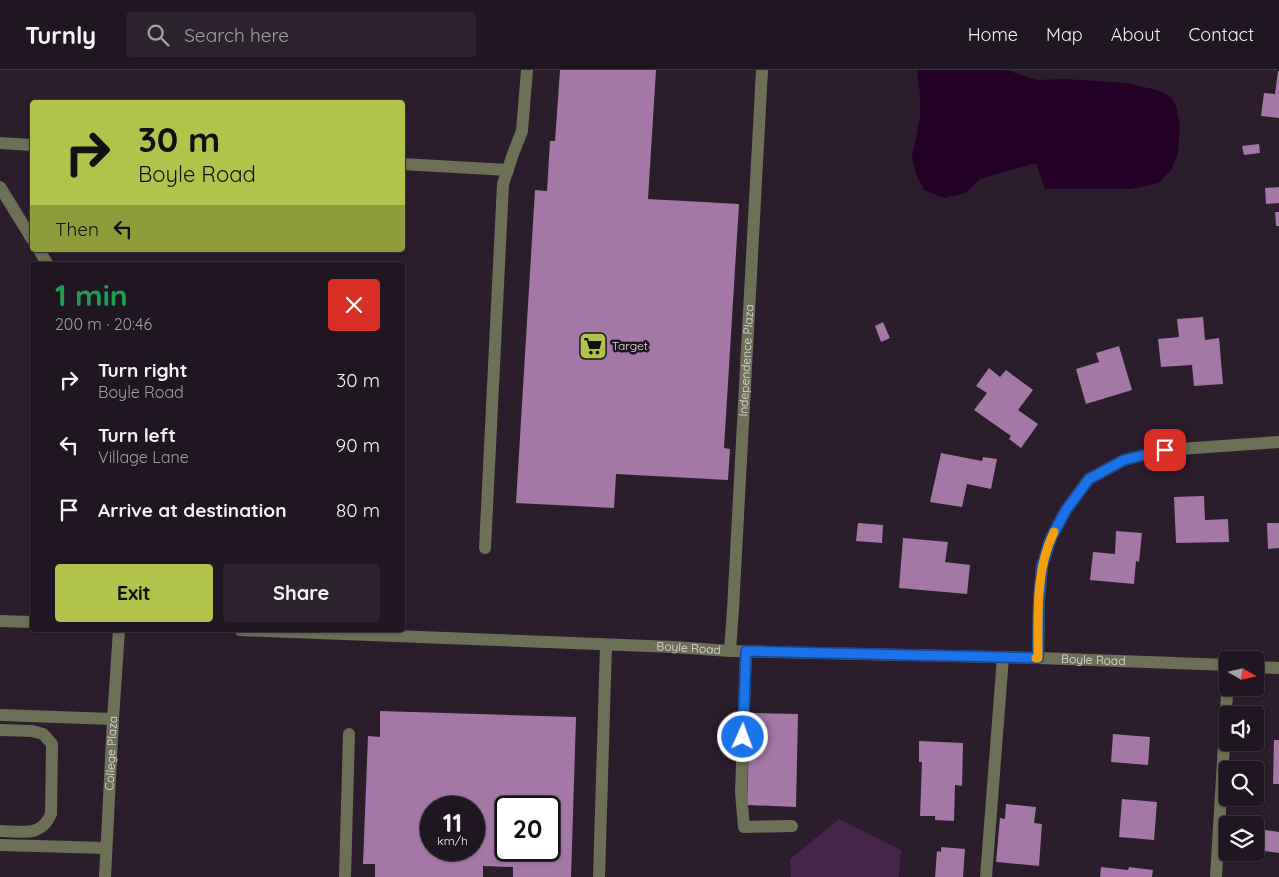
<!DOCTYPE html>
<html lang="en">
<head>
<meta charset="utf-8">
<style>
  :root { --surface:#201621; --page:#2d232e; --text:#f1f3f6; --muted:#a29fa5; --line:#3d353f; --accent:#b2c34c }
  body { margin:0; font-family:Quicksand,sans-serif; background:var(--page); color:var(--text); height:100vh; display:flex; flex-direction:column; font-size:19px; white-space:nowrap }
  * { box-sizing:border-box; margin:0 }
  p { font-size:16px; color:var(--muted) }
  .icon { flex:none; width:28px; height:28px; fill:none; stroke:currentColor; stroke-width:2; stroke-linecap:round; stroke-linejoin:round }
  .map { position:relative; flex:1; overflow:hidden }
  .side { position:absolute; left:30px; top:192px; width:375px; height:370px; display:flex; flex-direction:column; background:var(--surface); border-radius:5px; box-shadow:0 1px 4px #0004,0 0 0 1px var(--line) }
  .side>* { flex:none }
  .guide { position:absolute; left:30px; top:30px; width:375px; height:152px; border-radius:5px; box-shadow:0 1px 4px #0004,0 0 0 1px var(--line); background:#b2c34c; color:#111; overflow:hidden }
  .needle { width:32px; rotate:99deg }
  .controls { position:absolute; left:1219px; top:581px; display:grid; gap:10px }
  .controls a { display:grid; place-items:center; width:45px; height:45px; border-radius:5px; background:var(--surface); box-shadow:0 1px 4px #0004,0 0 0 1px var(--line); font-size:25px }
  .speed { position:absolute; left:420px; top:726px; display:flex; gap:10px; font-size:25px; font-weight:700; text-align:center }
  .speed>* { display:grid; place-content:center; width:65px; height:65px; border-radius:50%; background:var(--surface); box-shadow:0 1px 4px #0004,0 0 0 1px var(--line); line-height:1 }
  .speed small { font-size:12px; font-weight:400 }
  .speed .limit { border:2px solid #111; border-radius:8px; background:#fff; color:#111 }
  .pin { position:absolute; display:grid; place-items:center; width:42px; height:42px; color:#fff; margin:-21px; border-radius:10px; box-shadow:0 2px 8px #0006 }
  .me { position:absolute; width:55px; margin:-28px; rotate:2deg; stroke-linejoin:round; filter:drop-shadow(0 0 4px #0008) }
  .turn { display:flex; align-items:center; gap:18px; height:105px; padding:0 25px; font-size:22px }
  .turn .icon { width:65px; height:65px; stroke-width:2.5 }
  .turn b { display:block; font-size:35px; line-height:42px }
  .then { display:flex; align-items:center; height:48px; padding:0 25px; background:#0003; gap:10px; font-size:19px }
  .round { display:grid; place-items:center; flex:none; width:52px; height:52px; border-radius:5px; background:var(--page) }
  .head { display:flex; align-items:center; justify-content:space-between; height:85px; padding:0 25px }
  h1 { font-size:30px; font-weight:700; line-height:38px; color:#1e9e55 }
  .button { display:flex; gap:10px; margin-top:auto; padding:10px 25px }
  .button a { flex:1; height:58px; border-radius:5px; background:var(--accent); color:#111; font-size:20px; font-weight:700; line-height:58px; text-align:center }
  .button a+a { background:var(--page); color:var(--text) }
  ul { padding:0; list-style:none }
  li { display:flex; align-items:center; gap:15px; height:65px; padding:0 25px }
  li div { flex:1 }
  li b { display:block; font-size:19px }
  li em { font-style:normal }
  header { display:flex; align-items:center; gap:30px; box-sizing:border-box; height:70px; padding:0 25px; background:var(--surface); border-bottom:1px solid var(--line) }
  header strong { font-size:24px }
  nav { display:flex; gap:28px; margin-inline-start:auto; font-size:18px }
  .search { width:350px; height:45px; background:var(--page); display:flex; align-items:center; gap:12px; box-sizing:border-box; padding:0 18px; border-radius:5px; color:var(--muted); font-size:19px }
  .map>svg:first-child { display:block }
  .green { fill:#48264b }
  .water { fill:#240027 }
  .building { fill:#a477a7; fill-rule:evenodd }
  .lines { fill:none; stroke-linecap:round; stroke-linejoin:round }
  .minor { stroke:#6b7056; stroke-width:12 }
  .route-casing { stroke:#114b97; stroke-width:12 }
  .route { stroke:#1a73e8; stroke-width:9 }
  .slow { stroke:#f59e0b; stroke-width:9 }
  .labels { text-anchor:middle; stroke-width:5; stroke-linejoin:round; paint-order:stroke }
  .poi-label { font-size:12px; fill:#e5dbe6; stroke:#211422; text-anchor:start }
  .street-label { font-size:12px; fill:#e5dbe6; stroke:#211422 }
</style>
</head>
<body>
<header>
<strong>Turnly</strong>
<div class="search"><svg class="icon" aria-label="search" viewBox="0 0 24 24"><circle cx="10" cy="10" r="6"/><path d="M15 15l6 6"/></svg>Search here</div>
<nav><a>Home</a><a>Map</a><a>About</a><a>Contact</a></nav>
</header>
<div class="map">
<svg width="1279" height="807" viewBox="0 0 1279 807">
  <rect width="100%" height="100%" fill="#2b1d2c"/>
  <polygon class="green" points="839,749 901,780 899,807 791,807 790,789"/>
  <polygon class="water" points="917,0 1006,0 1037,10 1065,9 1126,13 1157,20 1171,27 1176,36 1180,55 1178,83 1172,99 1159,113 1131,119 1045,119 1036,93 980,109 966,123 944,128 924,120 916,105 912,87 920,47 920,25"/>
  <g class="building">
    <polygon points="560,0 656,0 648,129 739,134 724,378 730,379 728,410 616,404 614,438 516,433 535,120 547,121 550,71 555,71"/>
    <polygon points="1278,1 1279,1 1279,48 1261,46 1264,23 1275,24"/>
    <polygon points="1259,74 1260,83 1244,85 1242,76"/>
    <polygon points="1279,117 1279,133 1266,134 1265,118"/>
    <polygon points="1275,142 1279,142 1279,156 1276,156"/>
    <polygon points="1203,247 1205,270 1219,268 1223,314 1194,316 1192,295 1161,297 1158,269 1179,267 1177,249"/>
    <polygon points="883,252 890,268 881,272 875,256"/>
    <polygon points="1119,276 1132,320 1086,334 1076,299 1099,292 1096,283"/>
    <polygon points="989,298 1000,307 1006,300 1033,320 1018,340 1038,354 1021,378 1009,369 1011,366 974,340 987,323 976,316"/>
    <polygon points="941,383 982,391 983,387 997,389 991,419 967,414 962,437 930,432"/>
    <polygon points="1204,426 1205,450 1228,449 1229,472 1176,473 1174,427"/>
    <polygon points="858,453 883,455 882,473 856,471"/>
    <polygon points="1267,453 1279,453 1279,478 1268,479"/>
    <polygon points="1116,461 1142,463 1139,492 1136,491 1134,514 1090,510 1093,482 1115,484"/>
    <polygon points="903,468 948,472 945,492 970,495 967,524 899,518"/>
    <path d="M380,641L576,647L571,807H513V797L483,796V807H375V794H363L368,666L380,667ZM431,738H474V780H431ZM506,738H549V780H506Z"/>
    <polygon points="750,643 798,644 796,737 747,735"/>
    <polygon points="1113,664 1150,667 1148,695 1111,692"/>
    <polygon points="1274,670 1279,670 1279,714 1273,714"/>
    <polygon points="919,671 963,673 962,716 955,715 954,751 935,750 935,746 920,746 922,692 919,692"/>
    <polygon points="1122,729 1157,732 1154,770 1119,767"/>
    <polygon points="1006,734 1036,737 1034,753 1042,754 1039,796 996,792 1000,748 1005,749"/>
    <polygon points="1260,759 1279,762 1279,783 1257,780"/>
    <polygon points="941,777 965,779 963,807 935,807 937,781 941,782"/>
    <polygon points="1101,797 1128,800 1129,797 1153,800 1152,807 1100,807"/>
  </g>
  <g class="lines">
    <g class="minor">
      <polyline points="0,73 32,75"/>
      <polyline points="402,94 508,100"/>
      <polyline points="0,117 32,169"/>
      <polyline points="39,180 48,195"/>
      <polyline points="485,478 503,114 513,84 522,61 527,0"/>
      <polyline points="0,551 32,552"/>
      <path id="s1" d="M240,560L674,577L730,581L1038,588L1228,595"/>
      <path id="s2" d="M730,581L733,539L762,0"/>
      <polyline points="746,581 741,723 744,757 792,756"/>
      <polyline points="1038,588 1039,530 1042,496 1051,468 1066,440 1089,409 1124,390 1165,380 1279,372"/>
      <polyline points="1255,597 1279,598"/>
      <polyline points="0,645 113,649"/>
      <path d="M0,660L32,661L43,664L52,674L51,744C41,768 21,761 0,761"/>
      <polyline points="0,775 106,778"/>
      <path id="s3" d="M105,807L113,649L119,560"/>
      <polyline points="345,807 349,664"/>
      <polyline points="599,807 606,575"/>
      <polyline points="986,807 1003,587"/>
      <polyline points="1216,807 1228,608"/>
    </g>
  </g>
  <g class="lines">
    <defs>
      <polyline id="route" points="743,667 746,581 1038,588 1039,530 1042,496 1051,468 1066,440 1089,409 1124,390 1165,380"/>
    </defs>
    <use href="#route" class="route-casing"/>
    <use href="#route" class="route"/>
    <path class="slow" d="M1036,588H1038C1038,547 1035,500 1054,462"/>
  </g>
  <defs>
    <symbol id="supermarket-square" viewBox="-11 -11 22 22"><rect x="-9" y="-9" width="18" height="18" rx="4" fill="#b2c34c" stroke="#211422"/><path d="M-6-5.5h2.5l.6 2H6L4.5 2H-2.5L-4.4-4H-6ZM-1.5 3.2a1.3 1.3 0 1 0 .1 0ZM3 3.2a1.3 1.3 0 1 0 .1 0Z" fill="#111"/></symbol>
  </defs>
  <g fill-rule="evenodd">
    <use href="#supermarket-square" x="577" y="260" width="32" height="32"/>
  </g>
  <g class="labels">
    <g class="poi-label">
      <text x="612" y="280">Target</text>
    </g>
    <g class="street-label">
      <text dy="4" stroke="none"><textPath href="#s2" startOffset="291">Independence Plaza</textPath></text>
      <text dy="4" stroke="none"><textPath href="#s1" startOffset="449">Boyle Road</textPath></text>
      <text dy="4" stroke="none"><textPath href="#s1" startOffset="854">Boyle Road</textPath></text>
      <text dy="4" stroke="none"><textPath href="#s3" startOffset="124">College Plaza</textPath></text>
    </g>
  </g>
</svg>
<div class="controls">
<a><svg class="needle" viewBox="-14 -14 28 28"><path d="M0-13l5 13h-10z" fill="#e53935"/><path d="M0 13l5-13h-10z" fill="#a29fa5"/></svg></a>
<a><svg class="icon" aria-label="sound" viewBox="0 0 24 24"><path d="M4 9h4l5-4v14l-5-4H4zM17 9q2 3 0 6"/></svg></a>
<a><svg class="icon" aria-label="search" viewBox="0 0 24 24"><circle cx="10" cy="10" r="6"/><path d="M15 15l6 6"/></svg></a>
<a><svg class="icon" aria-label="layers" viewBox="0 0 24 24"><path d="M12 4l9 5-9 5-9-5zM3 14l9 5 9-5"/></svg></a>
</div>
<div class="speed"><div>11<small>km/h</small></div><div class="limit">20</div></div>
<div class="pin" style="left:1165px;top:380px;background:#d93025"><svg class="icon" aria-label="arrive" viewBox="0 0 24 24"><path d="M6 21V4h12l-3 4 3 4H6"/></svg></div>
<svg class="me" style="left:743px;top:667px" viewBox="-20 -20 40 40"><circle r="17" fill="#1a73e8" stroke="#fff" stroke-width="3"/><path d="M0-11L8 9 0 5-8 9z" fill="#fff"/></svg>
<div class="guide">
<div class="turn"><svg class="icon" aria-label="right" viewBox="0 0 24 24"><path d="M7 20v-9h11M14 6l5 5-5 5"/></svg><div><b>30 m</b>Boyle Road</div></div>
<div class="then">Then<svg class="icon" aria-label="left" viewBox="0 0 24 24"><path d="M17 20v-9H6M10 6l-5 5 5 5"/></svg></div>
</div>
<section class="side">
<div class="head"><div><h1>1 min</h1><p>200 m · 20:46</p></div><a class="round" style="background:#d93025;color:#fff"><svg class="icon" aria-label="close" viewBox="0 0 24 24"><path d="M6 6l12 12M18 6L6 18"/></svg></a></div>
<ul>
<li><svg class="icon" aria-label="right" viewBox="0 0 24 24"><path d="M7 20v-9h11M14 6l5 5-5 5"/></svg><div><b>Turn right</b><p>Boyle Road</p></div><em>30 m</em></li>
<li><svg class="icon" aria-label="left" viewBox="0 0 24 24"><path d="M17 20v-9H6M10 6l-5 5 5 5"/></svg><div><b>Turn left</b><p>Village Lane</p></div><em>90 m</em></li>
<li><svg class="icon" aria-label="arrive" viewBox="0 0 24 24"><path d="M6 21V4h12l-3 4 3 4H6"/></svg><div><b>Arrive at destination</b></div><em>80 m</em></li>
</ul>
<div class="button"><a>Exit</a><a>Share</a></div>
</section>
</div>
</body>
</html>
